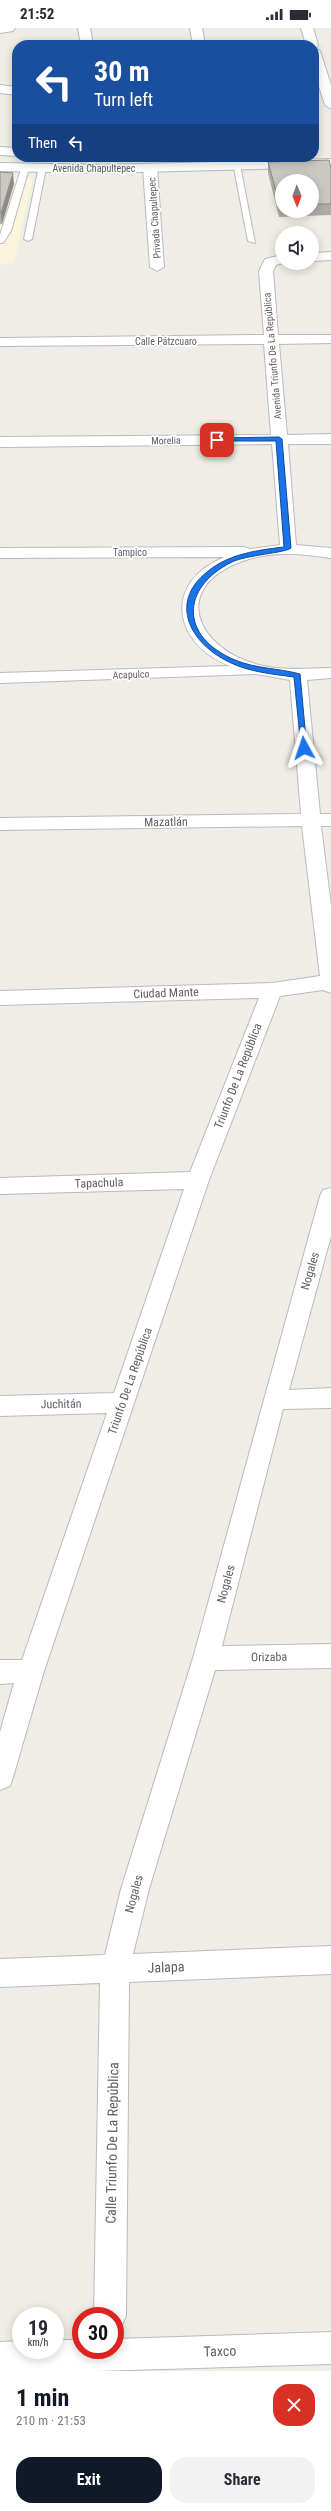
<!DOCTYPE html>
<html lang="en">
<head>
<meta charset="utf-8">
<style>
  :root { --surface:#fff; --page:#f2f2f3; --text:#2b2b33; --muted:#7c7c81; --accent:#111827 }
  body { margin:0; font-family:"Roboto Condensed",sans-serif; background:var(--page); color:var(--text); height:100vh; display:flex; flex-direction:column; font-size:15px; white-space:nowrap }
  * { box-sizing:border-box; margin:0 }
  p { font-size:13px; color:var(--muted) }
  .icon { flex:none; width:22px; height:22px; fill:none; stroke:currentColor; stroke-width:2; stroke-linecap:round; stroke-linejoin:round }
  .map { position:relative; height:2343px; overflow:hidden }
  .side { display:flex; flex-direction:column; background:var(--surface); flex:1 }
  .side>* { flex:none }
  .banner { position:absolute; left:12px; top:12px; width:307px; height:122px; border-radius:16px; box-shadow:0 2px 10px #0003; background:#1a4fa0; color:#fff; overflow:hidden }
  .needle { width:26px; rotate:179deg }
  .controls { position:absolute; left:275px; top:146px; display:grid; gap:8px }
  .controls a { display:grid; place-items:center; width:44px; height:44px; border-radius:50%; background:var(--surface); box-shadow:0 2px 10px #0003; font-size:20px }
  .speed { position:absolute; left:12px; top:2279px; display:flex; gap:8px; font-size:20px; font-weight:700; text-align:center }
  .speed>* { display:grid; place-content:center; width:52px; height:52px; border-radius:50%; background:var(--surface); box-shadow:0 2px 10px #0003; line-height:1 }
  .speed small { font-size:10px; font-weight:400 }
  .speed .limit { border:6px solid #d22; background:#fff; color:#111 }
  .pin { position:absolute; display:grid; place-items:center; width:34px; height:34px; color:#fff; margin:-17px; border-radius:8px; box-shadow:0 2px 6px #0006 }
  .me { position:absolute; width:44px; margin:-22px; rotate:355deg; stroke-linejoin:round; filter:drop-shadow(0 0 3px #0008) }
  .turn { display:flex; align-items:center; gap:14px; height:84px; padding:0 16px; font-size:18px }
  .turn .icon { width:52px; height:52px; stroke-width:2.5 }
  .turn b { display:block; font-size:28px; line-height:34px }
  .then { display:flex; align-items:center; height:38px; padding:0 16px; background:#0003; gap:8px; font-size:15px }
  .round { display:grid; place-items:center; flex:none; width:42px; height:42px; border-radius:16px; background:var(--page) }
  .head { display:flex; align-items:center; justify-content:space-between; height:68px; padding:0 16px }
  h1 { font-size:24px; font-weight:700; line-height:30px; color:var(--accent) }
  .button { display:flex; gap:8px; margin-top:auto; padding:8px 16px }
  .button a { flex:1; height:46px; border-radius:16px; background:var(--accent); color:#fff; font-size:16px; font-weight:700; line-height:46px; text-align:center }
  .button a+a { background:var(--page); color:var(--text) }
  .status { display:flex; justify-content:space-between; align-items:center; height:28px; padding:0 20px; background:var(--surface); direction:ltr }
  .status svg { height:11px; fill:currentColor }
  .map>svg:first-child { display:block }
  .commercial { fill:#fcf5dd }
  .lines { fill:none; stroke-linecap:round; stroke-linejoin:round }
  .lane-casing { stroke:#b8babe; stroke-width:2 }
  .street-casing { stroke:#b8babe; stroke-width:2 }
  .secondary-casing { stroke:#b9bbc0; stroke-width:2 }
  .lane { fill:#fff; fill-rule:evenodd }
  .street { fill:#fff; fill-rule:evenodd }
  .secondary { fill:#fff; fill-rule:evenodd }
  .wall { fill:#aeaca7; fill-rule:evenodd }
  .shaded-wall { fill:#8d8c88 }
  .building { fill:#cac8c2; stroke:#8d8c88 }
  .route { fill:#1a73e8; stroke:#114b97 }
  .labels { text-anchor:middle; stroke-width:3.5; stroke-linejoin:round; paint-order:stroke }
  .far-street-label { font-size:10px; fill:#5d6165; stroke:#fff }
  .street-label { font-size:12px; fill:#5d6165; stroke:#fff }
  .near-street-label { font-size:14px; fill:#5d6165; stroke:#fff }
</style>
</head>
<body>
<div class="status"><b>21:52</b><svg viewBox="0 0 49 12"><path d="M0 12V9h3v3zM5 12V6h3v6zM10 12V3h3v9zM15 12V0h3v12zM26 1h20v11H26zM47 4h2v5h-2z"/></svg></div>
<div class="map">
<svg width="331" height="2343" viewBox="0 0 331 2343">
  <rect width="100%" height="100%" fill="#efede5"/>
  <polygon class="commercial" points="0,147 33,151 14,235 0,237"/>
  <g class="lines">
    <defs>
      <g id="lane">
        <polygon points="233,135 240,137 255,215 248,213"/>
        <polygon points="22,138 29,140 11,203 3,215 0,215 0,207"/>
        <polygon points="39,138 46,140 32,211 28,213 24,211"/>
      </g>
      <g id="street">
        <polygon points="0,0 15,0 13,3 0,5"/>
        <polygon points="78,0 90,0 93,17 81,17"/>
        <polygon points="190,0 202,0 205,17 193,17"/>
        <polygon points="301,0 313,0 318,17 316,20 320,23 331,57 331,81 325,77 314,43 314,17 306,17"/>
        <polygon points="0,57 17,59 17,67 0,65"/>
        <polygon points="150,136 157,140 164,239 157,243 150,239 143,140"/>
        <polygon points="331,224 331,232 312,233 312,225"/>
        <path d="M282,227L283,235L276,237L273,243L278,307H331V315L279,316L287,407L331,406V416H288L296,517L331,520V530C304,526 276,523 249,531C167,556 194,623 264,638C287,643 308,640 331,640V650L307,652L320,786H331V798H321L331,878V965L323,962L280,968L209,1152L44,1643L13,1749L10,1758L0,1762V1704L14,1655L0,1656V1632H22L107,1385L0,1388V1368L114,1365L184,1161L0,1166V1150L190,1144L259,970L0,977V963L272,955L320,948L302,798L0,802V790L301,786L290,652L256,646L0,655V645L230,638C173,616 162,554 225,529L0,530V520L244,519L250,521L280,517L272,416L0,419V409L271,407L264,316L0,318V310L264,307L259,243L265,231Z"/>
        <polygon points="331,1160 331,1208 289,1362 331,1360 331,1380 283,1381 222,1618 331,1616 331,1640 215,1642 149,1861 133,1926 331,1918 331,1946 129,1954 126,2288 121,2299 115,2302 115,2288 94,2288 100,1955 0,1959 0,1931 105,1927 121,1861 193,1630 320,1168 323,1162"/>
        <polygon points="331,2304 331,2336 96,2343 0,2343 0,2314 21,2313 21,2322 55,2322 55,2312 81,2312 81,2322 115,2322 115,2311"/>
      </g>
      <g id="secondary">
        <polygon points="0,119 17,120 17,128 0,127"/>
        <polygon points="331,131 331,139 101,145 0,143 0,135 101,137"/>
      </g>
    </defs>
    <use href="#lane" class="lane-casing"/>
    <use href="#street" class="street-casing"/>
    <use href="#secondary" class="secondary-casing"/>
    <use href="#lane" class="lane"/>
    <use href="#street" class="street"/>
    <use href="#secondary" class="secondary"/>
  </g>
  <g class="wall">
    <path d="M268,134L331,140V187L279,189L268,145ZM282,153H312V183H282Z"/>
    <polygon points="0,144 14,156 2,196 0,196"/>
  </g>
  <polygon class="shaded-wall" points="13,145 14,156 2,196 1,185"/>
  <g class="building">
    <polygon points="329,132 331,140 331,176 312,176 312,153 282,153 282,177 280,177 268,134"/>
    <polygon points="0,144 13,145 1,185 0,185"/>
  </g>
  <path class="route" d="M217,410L279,409L282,411L291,520C285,525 246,527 232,534C180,560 180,609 235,632C257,641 278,640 300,646L307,722L301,720L294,649C272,646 249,644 229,634C191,616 168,575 207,544C228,526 258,522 284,519L276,413H215Z"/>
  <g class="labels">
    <g class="far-street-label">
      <text x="94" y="144">Avenida Chapultepec</text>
      <text transform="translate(154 190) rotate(-94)" y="4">Privada Chapultepec</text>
      <text x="166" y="317">Calle Pátzcuaro</text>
      <text transform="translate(272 328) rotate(-95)" y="4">Avenida Triunfo De La República</text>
      <text transform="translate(166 412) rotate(-1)" y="4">Morelia</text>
      <text x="130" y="528">Tampico</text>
      <text transform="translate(131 646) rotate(-2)" y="4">Acapulco</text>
    </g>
    <g class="street-label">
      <text transform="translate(166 794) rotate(-1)" y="4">Mazatlán</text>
      <text transform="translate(166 965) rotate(-2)" y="4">Ciudad Mante</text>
      <text transform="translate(238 1048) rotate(-69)" y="4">Triunfo De La República</text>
      <text transform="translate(99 1155) rotate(-2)" y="4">Tapachula</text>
      <text transform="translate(310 1243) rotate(-74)" y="4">Nogales</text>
      <text transform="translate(130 1353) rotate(-71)" y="4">Triunfo De La República</text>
      <text transform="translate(61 1376) rotate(-1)" y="4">Juchitán</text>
      <text transform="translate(226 1556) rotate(-75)" y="4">Nogales</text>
      <text transform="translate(269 1629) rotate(-1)" y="4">Orizaba</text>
      <text transform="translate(134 1866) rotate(-75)" y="4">Nogales</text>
    </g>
    <g class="near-street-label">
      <text transform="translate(166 1939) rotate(-2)" y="5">Jalapa</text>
      <text transform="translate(112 2115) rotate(-89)" y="5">Calle Triunfo De La República</text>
      <text transform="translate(220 2323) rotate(-2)" y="5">Taxco</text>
    </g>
  </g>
</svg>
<div class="controls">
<a><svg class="needle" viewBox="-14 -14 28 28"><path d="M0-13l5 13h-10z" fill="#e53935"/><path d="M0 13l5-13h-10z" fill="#7c7c81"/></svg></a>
<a><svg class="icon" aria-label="sound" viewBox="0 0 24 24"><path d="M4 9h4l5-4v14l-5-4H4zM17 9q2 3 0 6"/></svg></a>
</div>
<div class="speed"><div>19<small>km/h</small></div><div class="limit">30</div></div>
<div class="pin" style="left:217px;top:412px;background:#d93025"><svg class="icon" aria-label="arrive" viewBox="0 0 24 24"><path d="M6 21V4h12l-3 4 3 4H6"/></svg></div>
<svg class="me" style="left:304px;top:720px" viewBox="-20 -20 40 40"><path d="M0-17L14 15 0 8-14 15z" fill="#1a73e8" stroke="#fff" stroke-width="4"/></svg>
<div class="banner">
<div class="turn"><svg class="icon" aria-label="left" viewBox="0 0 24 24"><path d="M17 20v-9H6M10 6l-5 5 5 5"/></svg><div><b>30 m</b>Turn left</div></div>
<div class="then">Then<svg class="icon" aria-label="left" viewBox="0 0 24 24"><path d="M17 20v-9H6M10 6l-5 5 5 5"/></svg></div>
</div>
</div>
<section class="side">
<div class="head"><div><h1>1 min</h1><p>210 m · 21:53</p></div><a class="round" style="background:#d93025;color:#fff"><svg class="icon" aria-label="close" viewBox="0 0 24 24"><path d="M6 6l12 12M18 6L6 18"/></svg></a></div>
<div class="button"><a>Exit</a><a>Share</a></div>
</section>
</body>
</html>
